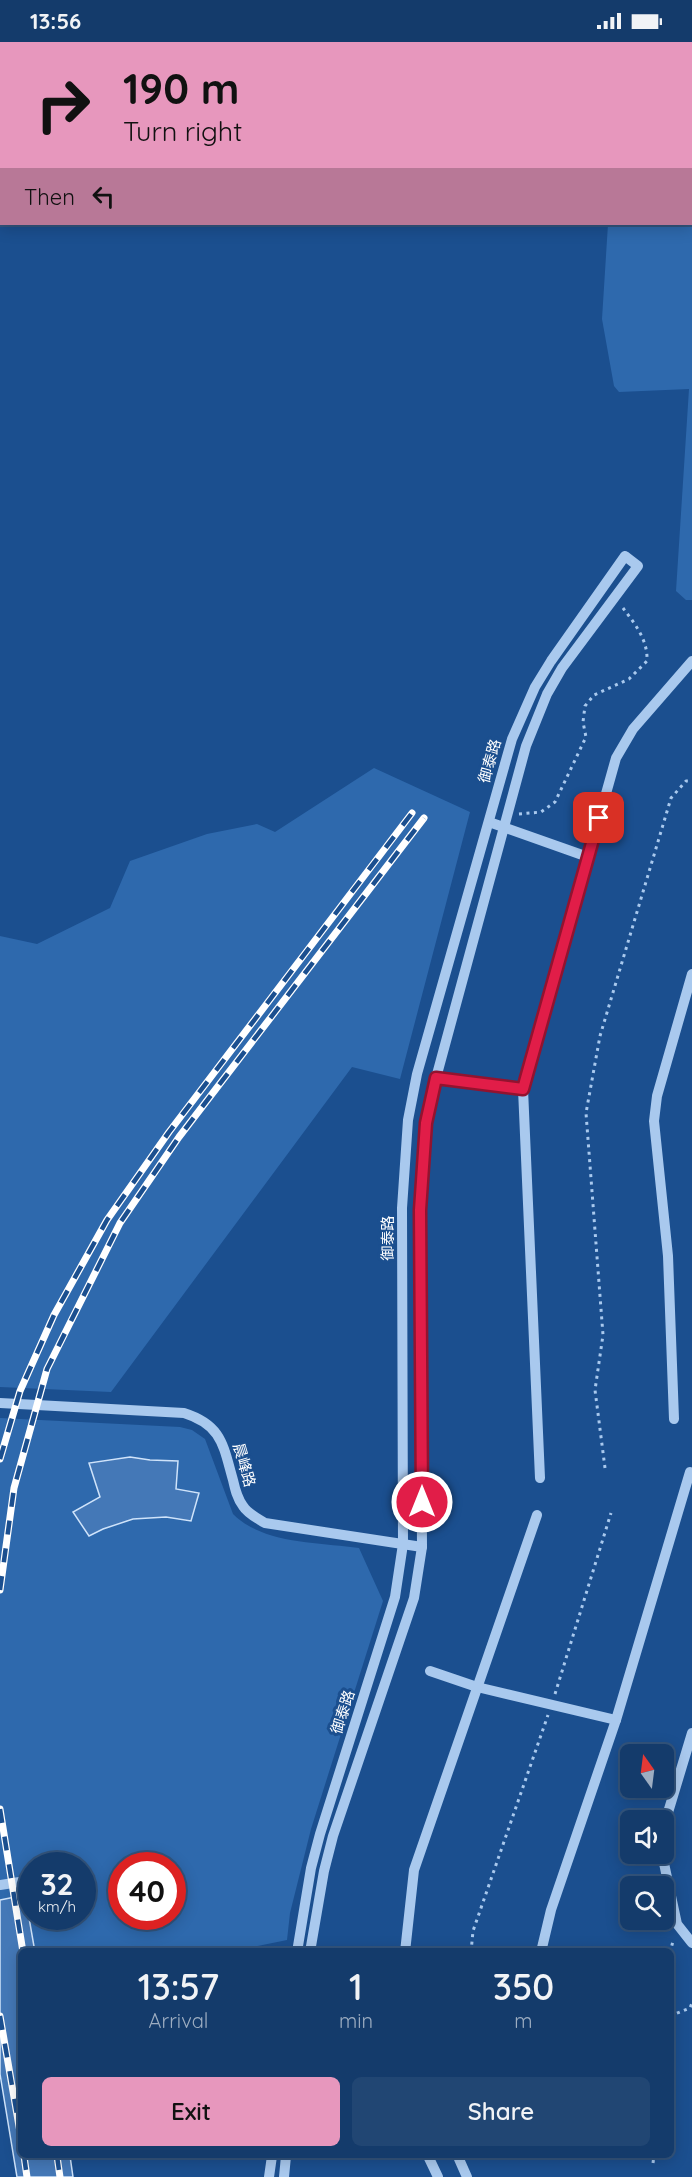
<!DOCTYPE html>
<html lang="en">
<head>
<meta charset="utf-8">
<style>
  :root { --surface:#143b6b; --page:#214673; --text:#f1f3f6; --muted:#9dadc1; --line:#33557e; --accent:#e797bd }
  body { margin:0; font-family:Quicksand,"Noto Sans SC",sans-serif; background:var(--page); color:var(--text); height:100vh; display:flex; flex-direction:column; font-size:22px; white-space:nowrap }
  * { box-sizing:border-box; margin:0 }
  p { font-size:20px; color:var(--muted) }
  .icon { flex:none; width:33px; height:33px; fill:none; stroke:currentColor; stroke-width:2; stroke-linecap:round; stroke-linejoin:round }
  .map { position:relative; flex:1; overflow:hidden }
  .sheet { position:absolute; left:18px; top:1906px; width:656px; height:210px; display:flex; flex-direction:column; background:var(--surface); border-radius:9px; box-shadow:0 3px 15px #0003,0 0 0 2px var(--line) }
  .sheet>* { flex:none }
  .guide { position:absolute; left:0px; top:0px; width:693px; height:183px; box-shadow:0 3px 15px #0003,0 0 0 2px var(--line); background:#e797bd; color:#111; overflow:hidden }
  .needle { width:39px; rotate:346deg }
  .buttons { position:absolute; left:620px; top:1702px; display:grid; gap:12px }
  .buttons a { display:grid; place-items:center; width:54px; height:54px; border-radius:9px; background:var(--surface); box-shadow:0 3px 15px #0003,0 0 0 2px var(--line); font-size:30px }
  .speed { position:absolute; left:18px; top:1810px; display:flex; gap:12px; font-size:30px; font-weight:700; text-align:center }
  .speed>* { display:grid; place-content:center; width:78px; height:78px; border-radius:50%; background:var(--surface); box-shadow:0 3px 15px #0003,0 0 0 2px var(--line); line-height:1 }
  .speed small { font-size:15px; font-weight:400 }
  .speed .limit { border:9px solid #d22; background:#fff; color:#111 }
  .pin { position:absolute; display:grid; place-items:center; width:51px; height:51px; color:#fff; margin:-26px; border-radius:12px; box-shadow:0 3px 9px #0006 }
  .me { position:absolute; width:66px; margin:-33px; rotate:0deg; stroke-linejoin:round; filter:drop-shadow(0 0 4px #0008) }
  .turn { display:flex; align-items:center; gap:21px; height:126px; padding:0 24px; font-size:27px }
  .turn .icon { width:78px; height:78px; stroke-width:2.5 }
  .turn b { display:block; font-size:42px; line-height:51px }
  .then { display:flex; align-items:center; height:57px; padding:0 24px; background:#0003; gap:12px; font-size:22px }
  .eta { display:flex; justify-content:space-evenly; align-items:center; height:102px; text-align:center }
  .eta b { font-size:36px; font-weight:600; line-height:42px }
  .button { display:flex; gap:12px; margin-top:auto; padding:12px 24px }
  .button a { flex:1; height:69px; border-radius:9px; background:var(--accent); color:#111; font-size:24px; font-weight:600; line-height:69px; text-align:center }
  .button a+a { background:var(--page); color:var(--text) }
  .status { display:flex; justify-content:space-between; align-items:center; height:42px; padding:0 30px; background:var(--surface); direction:ltr }
  .status svg { height:16px; fill:currentColor }
  .map>svg:first-child { display:block }
  .green { fill:#2e69ad; fill-rule:evenodd }
  .building { fill:#4478b7; stroke:#cfe3fa; stroke-width:1.5 }
  .lines { fill:none; stroke-linecap:round; stroke-linejoin:round }
  .path { stroke:#a9c9ee; stroke-width:3; stroke-dasharray:3 4.5; stroke-linecap:butt }
  .minor { stroke:#a9c9ee; stroke-width:10 }
  .rail-casing { stroke:#fff; stroke-width:7 }
  .rail { stroke:#1b4f8f; stroke-width:4.5; stroke-dasharray:14; stroke-linecap:butt }
  .route-casing { stroke:#92132f; stroke-width:15 }
  .route { stroke:#e11d48; stroke-width:10 }
  .labels { text-anchor:middle; stroke-width:6; stroke-linejoin:round; paint-order:stroke }
  .street-label { font-size:15px; fill:#fff; stroke:#1b4f8f }
</style>
</head>
<body>
<div class="status"><b>13:56</b><svg viewBox="0 0 49 12"><path d="M0 12V9h3v3zM5 12V6h3v6zM10 12V3h3v9zM15 12V0h3v12zM26 1h20v11H26zM47 4h2v5h-2z"/></svg></div>
<div class="map">
<svg width="692" height="2135" viewBox="0 0 692 2135">
  <rect width="100%" height="100%" fill="#1b4f8f"/>
  <g class="green">
    <polygon points="590,0 692,0 692,558 686,558 676,549 689,347 619,350 614,344 602,277 608,182 692,182 692,2 589,1"/>
    <polygon points="374,726 470,770 400,1037 352,1025 111,1350 0,1345 0,894 37,902 110,866 130,819 207,792 257,782 275,790"/>
    <path d="M0,1376L180,1385L192,1388L205,1397L233,1472C263,1502 318,1500 359,1506L383,1559L311,1787L290,1871L287,1898L228,1910H21L0,1954ZM32,1824H82V1875H32ZM122,1824H172V1875H122Z"/>
  </g>
  <g class="building">
    <polygon points="130,1415 150,1418 178,1419 176,1447 199,1451 191,1479 166,1475 133,1477 103,1487 89,1494 73,1470 100,1455 89,1421"/>
    <polygon points="25,1853 35,1910 21,1910 21,2114 70,2114 73,2135 17,2135 0,2032 0,1858"/>
  </g>
  <g class="lines">
    <g class="path">
      <polyline points="473,2 476,0"/>
      <path d="M519,772L541,770L555,760L586,695L583,680L585,664L594,653L629,637L647,619C648,598 635,582 623,566"/>
      <polyline points="605,1426 595,1348 603,1293 586,1071 600,994 671,756 686,739 692,739"/>
      <polyline points="555,1652 611,1471"/>
      <polyline points="471,1910 473,1889 548,1673"/>
      <polyline points="670,1911 673,1899"/>
      <polyline points="670,1974 690,1966 692,1961"/>
      <polyline points="653,2121 654,2114"/>
    </g>
    <g class="minor">
      <polyline points="0,135 2,133"/>
      <polyline points="489,780 588,815"/>
      <polyline points="436,1036 523,1047"/>
      <path d="M0,1361L184,1371C222,1383 223,1403 233,1438C235,1447 237,1456 243,1464C248,1472 257,1476 265,1481L422,1505"/>
      <polyline points="674,1377 668,1214 654,1079 657,1054 692,932"/>
      <polyline points="540,1436 523,1047 616,716 633,687 692,619"/>
      <polyline points="430,1629 477,1645 616,1678"/>
      <polyline points="663,1787 692,1691"/>
      <polyline points="662,1812 677,1882 692,1901"/>
      <polyline points="0,1843 32,1838"/>
      <polyline points="297,1910 311,1826 320,1792 395,1555 403,1502 402,1166 408,1078 417,1032 512,697 535,645 551,619 625,514 638,524 562,626 547,652 526,704 436,1036 427,1081 420,1168 422,1505 414,1556 333,1794 324,1829 310,1910"/>
      <polyline points="405,1910 414,1828 537,1473"/>
      <polyline points="541,1910 551,1868 616,1678 690,1430"/>
      <polyline points="428,2114 438,2135"/>
      <polyline points="460,2114 459,2117 467,2135"/>
      <polyline points="269,2135 272,2114"/>
      <polyline points="284,2135 286,2114"/>
    </g>
    <defs>
      <g id="rail">
        <polyline points="0,1417 20,1349 54,1273 107,1178 169,1090 412,771"/>
        <polyline points="0,1548 14,1446 47,1327 120,1181 179,1095 424,776"/>
        <polyline points="0,1767 23,1910"/>
        <polyline points="0,1974 21,2096"/>
        <polyline points="24,2114 27,2135"/>
        <polyline points="57,2114 60,2135"/>
      </g>
    </defs>
    <use href="#rail" class="rail-casing"/>
    <use href="#rail" class="rail"/>
  </g>
  <g class="lines">
    <defs>
      <polyline id="route" points="422,1460 420,1168 426,1081 436,1036 523,1047 599,776"/>
    </defs>
    <use href="#route" class="route-casing"/>
    <use href="#route" class="route"/>
  </g>
  <g class="labels">
    <g class="street-label">
      <text transform="translate(490 719) rotate(-74)" y="5">御泰路</text>
      <text transform="translate(388 1196) rotate(-90)" y="5">御泰路</text>
      <text transform="translate(244 1423) rotate(74)" y="5">晨峰路</text>
      <text transform="translate(343 1670) rotate(-72)" y="5">御泰路</text>
    </g>
  </g>
</svg>
<div class="buttons">
<a><svg class="needle" viewBox="-14 -14 28 28"><path d="M0-13l5 13h-10z" fill="#e53935"/><path d="M0 13l5-13h-10z" fill="#9dadc1"/></svg></a>
<a><svg class="icon" aria-label="sound" viewBox="0 0 24 24"><path d="M4 9h4l5-4v14l-5-4H4zM17 9q2 3 0 6"/></svg></a>
<a><svg class="icon" aria-label="search" viewBox="0 0 24 24"><circle cx="10" cy="10" r="6"/><path d="M15 15l6 6"/></svg></a>
</div>
<div class="speed"><div>32<small>km/h</small></div><div class="limit">40</div></div>
<div class="pin" style="left:599px;top:776px;background:#d93025"><svg class="icon" aria-label="arrive" viewBox="0 0 24 24"><path d="M6 21V4h12l-3 4 3 4H6"/></svg></div>
<svg class="me" style="left:422px;top:1460px" viewBox="-20 -20 40 40"><circle r="17" fill="#e11d48" stroke="#fff" stroke-width="3"/><path d="M0-11L8 9 0 5-8 9z" fill="#fff"/></svg>
<div class="guide">
<div class="turn"><svg class="icon" aria-label="right" viewBox="0 0 24 24"><path d="M7 20v-9h11M14 6l5 5-5 5"/></svg><div><b>190 m</b>Turn right</div></div>
<div class="then">Then<svg class="icon" aria-label="left" viewBox="0 0 24 24"><path d="M17 20v-9H6M10 6l-5 5 5 5"/></svg></div>
</div>
<section class="sheet">
<div class="eta">
<div><b>13:57</b><p>Arrival</p></div>
<div><b>1</b><p>min</p></div>
<div><b>350</b><p>m</p></div>
</div>
<div class="button"><a>Exit</a><a>Share</a></div>
</section>
</div>
</body>
</html>
